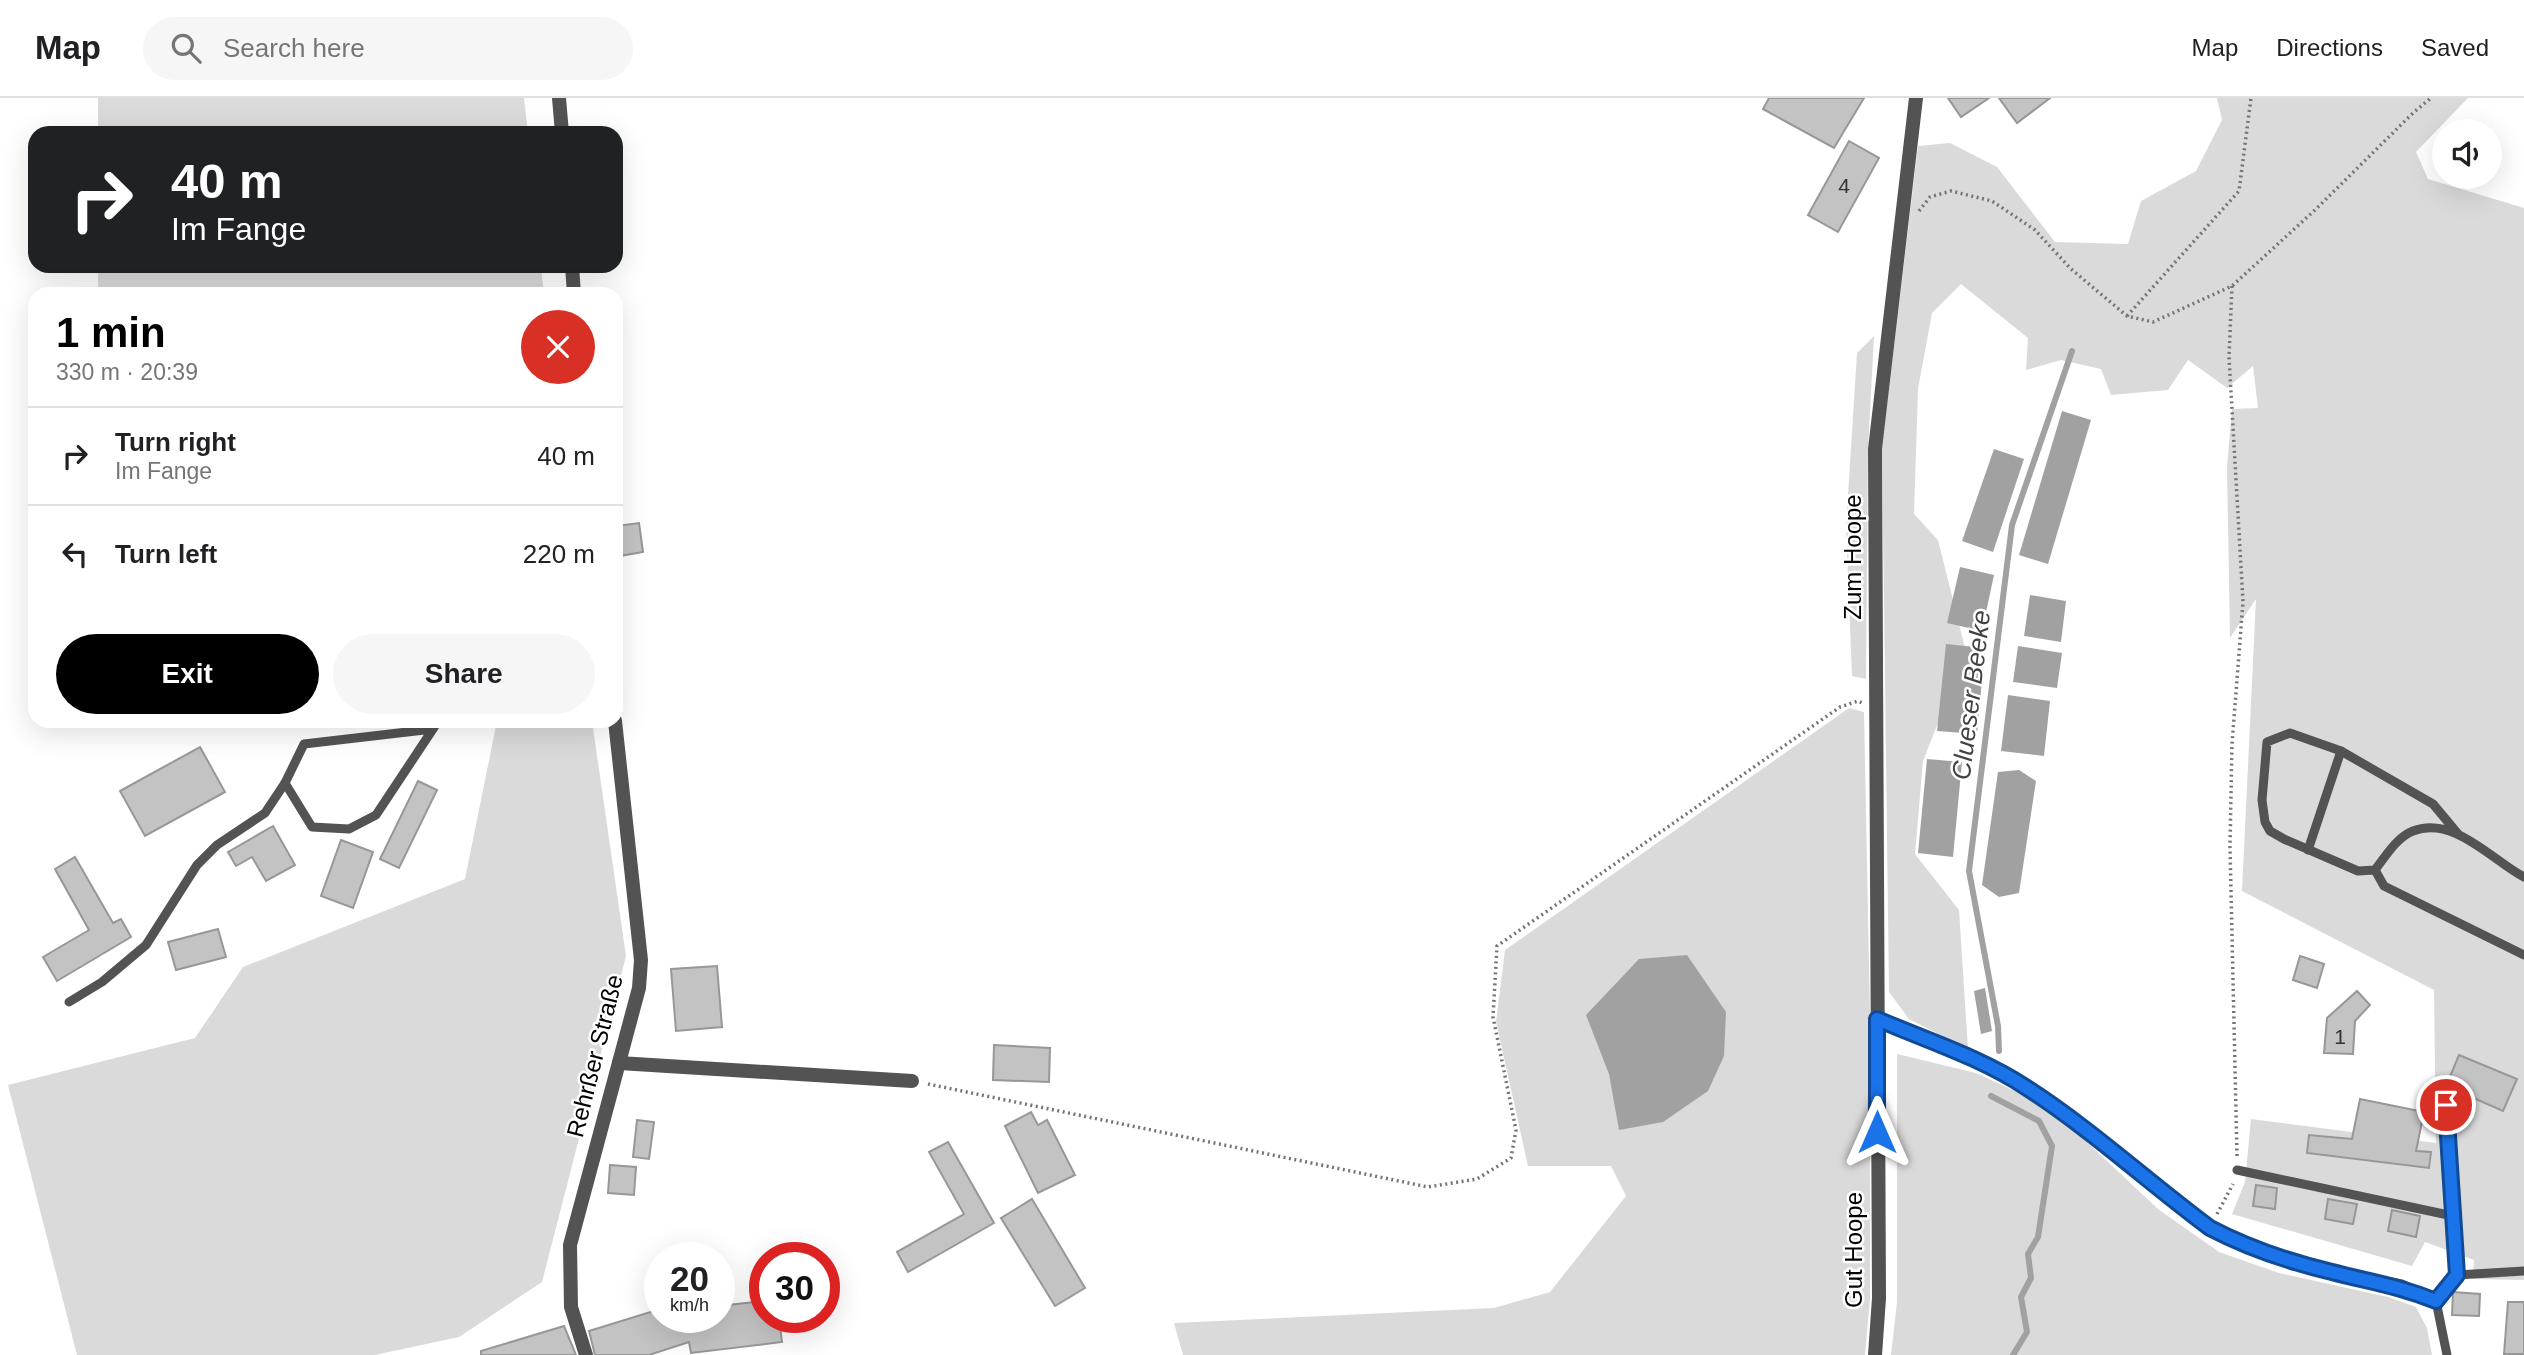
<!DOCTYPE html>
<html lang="en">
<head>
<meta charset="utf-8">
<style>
  :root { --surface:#fff; --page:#f6f6f6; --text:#202124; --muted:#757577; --line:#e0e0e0; --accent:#000 }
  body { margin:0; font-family:Arial,sans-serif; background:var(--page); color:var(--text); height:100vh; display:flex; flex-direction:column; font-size:26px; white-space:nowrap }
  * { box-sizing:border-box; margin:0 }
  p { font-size:23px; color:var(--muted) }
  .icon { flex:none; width:38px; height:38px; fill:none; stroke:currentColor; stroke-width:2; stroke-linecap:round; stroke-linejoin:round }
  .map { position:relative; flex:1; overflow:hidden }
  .drawer { position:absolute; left:28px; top:189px; width:595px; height:441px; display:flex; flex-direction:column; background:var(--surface); border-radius:21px; box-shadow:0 7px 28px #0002 }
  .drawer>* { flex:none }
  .banner { position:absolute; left:28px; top:28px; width:595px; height:147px; border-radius:21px; box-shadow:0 7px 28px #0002; background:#202124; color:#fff; overflow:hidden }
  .fabs { position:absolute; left:2432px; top:21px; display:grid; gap:14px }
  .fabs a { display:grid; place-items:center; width:70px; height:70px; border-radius:50%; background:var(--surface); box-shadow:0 7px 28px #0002; font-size:35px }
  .speed { position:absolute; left:644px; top:1144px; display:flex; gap:14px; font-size:35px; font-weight:700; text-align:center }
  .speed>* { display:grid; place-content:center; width:91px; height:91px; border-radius:50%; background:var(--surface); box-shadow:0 7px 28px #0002; line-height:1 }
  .speed small { font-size:18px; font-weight:400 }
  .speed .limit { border:10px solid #d22; background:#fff; color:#111 }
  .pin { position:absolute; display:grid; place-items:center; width:60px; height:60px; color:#fff; margin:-30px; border:4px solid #fff; border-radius:50%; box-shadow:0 2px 7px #0007 }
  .me { position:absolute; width:77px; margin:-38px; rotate:0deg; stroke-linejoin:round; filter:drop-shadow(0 0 5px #0008) }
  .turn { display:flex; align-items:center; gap:24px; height:147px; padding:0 28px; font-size:32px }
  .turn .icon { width:91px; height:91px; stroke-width:2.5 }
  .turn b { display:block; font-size:49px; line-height:60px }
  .round { display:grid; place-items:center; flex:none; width:74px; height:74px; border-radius:37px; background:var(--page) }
  .summary { display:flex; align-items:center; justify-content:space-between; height:119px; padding:0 28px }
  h1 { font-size:42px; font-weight:700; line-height:52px; color:var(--accent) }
  .action { display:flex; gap:14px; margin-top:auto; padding:14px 28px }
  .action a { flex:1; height:80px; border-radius:42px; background:var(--accent); color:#fff; font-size:28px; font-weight:700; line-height:80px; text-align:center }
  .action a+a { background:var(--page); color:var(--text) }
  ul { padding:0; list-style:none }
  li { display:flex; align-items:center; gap:21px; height:98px; padding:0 28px; border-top:2px solid var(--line) }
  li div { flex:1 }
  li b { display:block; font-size:26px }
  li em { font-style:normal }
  header { display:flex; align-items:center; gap:42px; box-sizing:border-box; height:98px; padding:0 35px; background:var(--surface); border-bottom:2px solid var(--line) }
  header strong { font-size:33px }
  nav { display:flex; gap:38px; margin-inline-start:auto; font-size:24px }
  .search { width:490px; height:63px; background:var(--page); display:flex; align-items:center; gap:18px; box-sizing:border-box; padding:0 24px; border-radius:38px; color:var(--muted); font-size:26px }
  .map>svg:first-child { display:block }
  .green { fill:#dadada }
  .water { fill:#a1a1a1 }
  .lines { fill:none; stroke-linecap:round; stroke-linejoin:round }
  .stream { stroke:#a1a1a1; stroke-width:6 }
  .building { fill:#c3c3c3; stroke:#979797; stroke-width:2 }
  .path { stroke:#757575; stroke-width:3.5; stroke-dasharray:2 3.5; stroke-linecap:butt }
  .service { stroke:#535353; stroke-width:9 }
  .minor { stroke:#535353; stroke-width:14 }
  .route-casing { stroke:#114b97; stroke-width:18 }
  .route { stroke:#1a73e8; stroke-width:12 }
  .labels { text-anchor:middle; stroke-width:5; stroke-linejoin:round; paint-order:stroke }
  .number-label { font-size:21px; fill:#313131 }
  .street-label { font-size:24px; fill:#000; stroke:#fff }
  .water-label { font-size:26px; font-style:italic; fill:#424242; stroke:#fff }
</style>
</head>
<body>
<header>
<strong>Map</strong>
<div class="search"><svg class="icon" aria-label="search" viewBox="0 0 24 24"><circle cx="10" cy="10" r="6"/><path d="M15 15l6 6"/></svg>Search here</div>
<nav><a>Map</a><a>Directions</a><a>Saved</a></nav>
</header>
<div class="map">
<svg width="2524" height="1257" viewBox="0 0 2524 1257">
  <rect width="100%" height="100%" fill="#fff"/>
  <g class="green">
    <polygon points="98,0 524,0 528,35 98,35"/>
    <polygon points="2217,0 2468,0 2416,54 2428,81 2524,110 2524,1182 2473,1181 2474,1162 2425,1144 2412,1168 2232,1116 2245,1084 2251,1021 2436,1045 2434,892 2242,793 2256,501 2230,540 2227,369 2232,311 2258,310 2253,268 2227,290 2188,262 2168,292 2111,297 2101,271 2061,262 2026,272 2028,240 1961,186 1932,215 1918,291 1914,416 1938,442 1966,554 1923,663 1915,756 1959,812 1968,951 1909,921 1889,894 1882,350 1918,48 1950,45 1997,69 2055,144 2128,146 2141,103 2196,73 2222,22"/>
    <polygon points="98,168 541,168 544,196 98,196"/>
    <polygon points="1874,238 1868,351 1866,581 1852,578 1846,429 1857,255"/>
    <polygon points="1849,610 1864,614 1870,919 1870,1201 1865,1257 1183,1257 1174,1225 1494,1210 1550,1194 1626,1098 1611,1068 1528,1068 1496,924 1505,852"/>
    <polygon points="497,623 592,623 626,858 542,1184 459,1239 375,1257 77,1257 8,987 195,940 243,869 465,781"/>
    <polygon points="1897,956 1976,975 2021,996 2074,1032 2158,1111 2219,1154 2279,1175 2388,1199 2416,1209 2427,1230 2432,1257 1891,1257 1897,1204"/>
  </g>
  <g class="water">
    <polygon points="2062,313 2091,322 2048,466 2019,457"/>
    <polygon points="1994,351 2024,361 1993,454 1962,443"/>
    <polygon points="1960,469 1994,477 1982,533 1947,525"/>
    <polygon points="2030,497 2066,503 2061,544 2024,538"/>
    <polygon points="1946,546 1985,550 1977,636 1937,633"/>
    <polygon points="2018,548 2062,555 2057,590 2013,584"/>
    <polygon points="2008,597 2050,603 2044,658 2001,653"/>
    <polygon points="1927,661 1962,664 1953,759 1918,755"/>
    <polygon points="2019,672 2036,683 2019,795 1999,799 1982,787 1998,674"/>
    <polygon points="1687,857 1726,914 1724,958 1708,993 1663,1024 1619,1032 1609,976 1586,917 1639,861"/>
    <polygon points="1985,890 1992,933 1981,936 1974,893"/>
  </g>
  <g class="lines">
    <g class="stream">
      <polyline points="1999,953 1998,928 1969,773 2012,427 2072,253"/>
      <polyline points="1991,998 2039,1023 2052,1048 2038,1139 2028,1156 2031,1180 2021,1199 2027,1234 2013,1257"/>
    </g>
  </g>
  <g class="building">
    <polygon points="1769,0 1864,0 1834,50 1763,11"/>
    <polygon points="1948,0 1989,0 1961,19"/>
    <polygon points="1999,0 2050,0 2017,25"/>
    <polygon points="1849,43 1879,60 1838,134 1808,117"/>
    <polygon points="639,425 643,454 620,458 616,428"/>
    <polygon points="200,649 225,694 145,738 120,693"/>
    <polygon points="418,683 437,692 399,770 380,761"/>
    <polygon points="273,728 295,767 266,783 252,759 236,768 228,754"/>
    <polygon points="341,742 373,754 353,810 321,798"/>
    <polygon points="75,759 113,825 121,821 131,839 57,883 43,859 89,832 55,771"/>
    <polygon points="218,831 226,859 176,872 168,844"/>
    <polygon points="2300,858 2324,866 2317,890 2293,882"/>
    <polygon points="717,868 722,929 676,933 671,871"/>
    <polygon points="2357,893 2370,907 2355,923 2353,956 2324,955 2327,920"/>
    <polygon points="994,947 1050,950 1049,984 993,982"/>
    <polygon points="2459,957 2517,981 2503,1013 2446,988"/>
    <polygon points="2360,1001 2424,1014 2416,1053 2431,1054 2429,1070 2307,1055 2309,1037 2352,1041"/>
    <polygon points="1031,1014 1038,1027 1047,1022 1075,1077 1038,1095 1005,1028"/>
    <polygon points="637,1022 654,1024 649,1061 633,1059"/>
    <polygon points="948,1044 994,1125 908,1174 897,1154 964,1116 929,1054"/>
    <polygon points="610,1067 636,1069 634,1097 608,1095"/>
    <polygon points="2256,1087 2277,1090 2275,1111 2253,1108"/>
    <polygon points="1032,1101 1085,1190 1055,1208 1001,1120"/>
    <polygon points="2328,1101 2357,1106 2353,1126 2325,1121"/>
    <polygon points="2392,1112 2420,1118 2416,1139 2388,1133"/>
    <polygon points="2453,1194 2480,1196 2479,1218 2452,1217"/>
    <polygon points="765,1203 765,1220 779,1220 782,1244 691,1255 689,1244 649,1257 595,1257 589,1233 660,1211 660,1220 719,1220 719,1208"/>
    <polygon points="2508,1204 2524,1204 2524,1256 2504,1256"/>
    <polygon points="564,1228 576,1257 481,1257 481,1253"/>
  </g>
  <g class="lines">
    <g class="path">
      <polyline points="1919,113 1930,99 1951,93 1992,103 2035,132 2071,171 2127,218 2153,224 2232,188 2315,112 2413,15 2431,0"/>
      <polyline points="2232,188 2229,259 2243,504 2232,646 2230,749 2237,1058"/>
      <polyline points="2127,218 2239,93 2251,0"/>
      <polyline points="928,986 1428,1089 1477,1081 1511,1060 1516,1032 1493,919 1497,848 1840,609 1858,603 1862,605"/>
      <polyline points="2217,1116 2233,1086"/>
    </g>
    <g class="service">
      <polyline points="433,631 304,646 285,685 312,729 349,731 376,717 433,631 438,623"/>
      <path d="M2458,736L2433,706L2341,653L2290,635L2267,644L2262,702L2265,724L2270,733L2284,741L2358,773L2375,772C2385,759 2397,739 2413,733C2453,717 2492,762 2524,779"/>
      <polyline points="2308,752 2341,653"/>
      <polyline points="2375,772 2384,788 2524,857"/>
      <polyline points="69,904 102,884 146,847 197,767 217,747 265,715 285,685"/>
      <polyline points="2446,1008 2457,1177"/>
      <polyline points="2237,1072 2453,1118"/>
      <polyline points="2447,1257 2436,1203 2457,1177 2524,1173"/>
    </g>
    <g class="minor">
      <polyline points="559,0 562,35"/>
      <polyline points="572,168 574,196"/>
      <path d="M1877,921C1926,942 1982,960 2027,990C2092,1032 2148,1084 2210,1130L2270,1156L2333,1175L2400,1188L2436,1203"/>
      <polyline points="619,965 912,983"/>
      <polyline points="586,1257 571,1209 570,1147 639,890 641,862 615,623"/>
      <polyline points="1875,1257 1879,1200 1875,351 1916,0"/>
    </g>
  </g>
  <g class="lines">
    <defs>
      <path id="route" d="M1877,1034V921C1926,942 1982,960 2027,990C2092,1032 2148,1084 2210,1130C2248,1150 2290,1164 2332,1174C2370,1184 2399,1188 2436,1203L2457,1177L2446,1007"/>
    </defs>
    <use href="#route" class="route-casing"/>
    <use href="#route" class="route"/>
  </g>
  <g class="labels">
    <g class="number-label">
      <text x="1844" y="95">4</text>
      <text x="2340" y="946">1</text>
    </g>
    <g class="street-label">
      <text transform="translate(1853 459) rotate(-90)" y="8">Zum Hoope</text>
      <text transform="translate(595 958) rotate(-76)" y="8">Rehrßer Straße</text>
      <text transform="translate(1854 1152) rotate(-90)" y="8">Gut Hoope</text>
    </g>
    <g class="water-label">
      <text transform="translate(1971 597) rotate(-83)" y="9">Clueser Beeke</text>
    </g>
  </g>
</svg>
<div class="fabs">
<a><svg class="icon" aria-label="sound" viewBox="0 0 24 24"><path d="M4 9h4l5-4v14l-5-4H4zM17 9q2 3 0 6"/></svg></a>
</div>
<div class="speed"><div>20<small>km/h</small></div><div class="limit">30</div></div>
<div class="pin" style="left:2446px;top:1007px;background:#d93025"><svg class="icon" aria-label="arrive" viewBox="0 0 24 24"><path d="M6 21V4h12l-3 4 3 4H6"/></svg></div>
<svg class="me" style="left:1877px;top:1034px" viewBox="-20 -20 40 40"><path d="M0-17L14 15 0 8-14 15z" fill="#1a73e8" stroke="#fff" stroke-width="4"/></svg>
<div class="banner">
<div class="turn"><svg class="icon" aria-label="right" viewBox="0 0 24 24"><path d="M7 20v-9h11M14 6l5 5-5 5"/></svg><div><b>40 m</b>Im Fange</div></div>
</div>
<section class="drawer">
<div class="summary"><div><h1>1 min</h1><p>330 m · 20:39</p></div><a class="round" style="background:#d93025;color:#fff"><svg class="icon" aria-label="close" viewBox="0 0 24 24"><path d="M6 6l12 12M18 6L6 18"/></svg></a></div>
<ul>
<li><svg class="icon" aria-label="right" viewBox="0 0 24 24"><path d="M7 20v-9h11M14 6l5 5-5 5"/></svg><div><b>Turn right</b><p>Im Fange</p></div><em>40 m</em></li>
<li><svg class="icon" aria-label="left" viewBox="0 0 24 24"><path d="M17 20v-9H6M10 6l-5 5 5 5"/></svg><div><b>Turn left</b></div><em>220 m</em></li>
</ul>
<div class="action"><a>Exit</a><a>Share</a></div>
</section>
</div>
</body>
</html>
